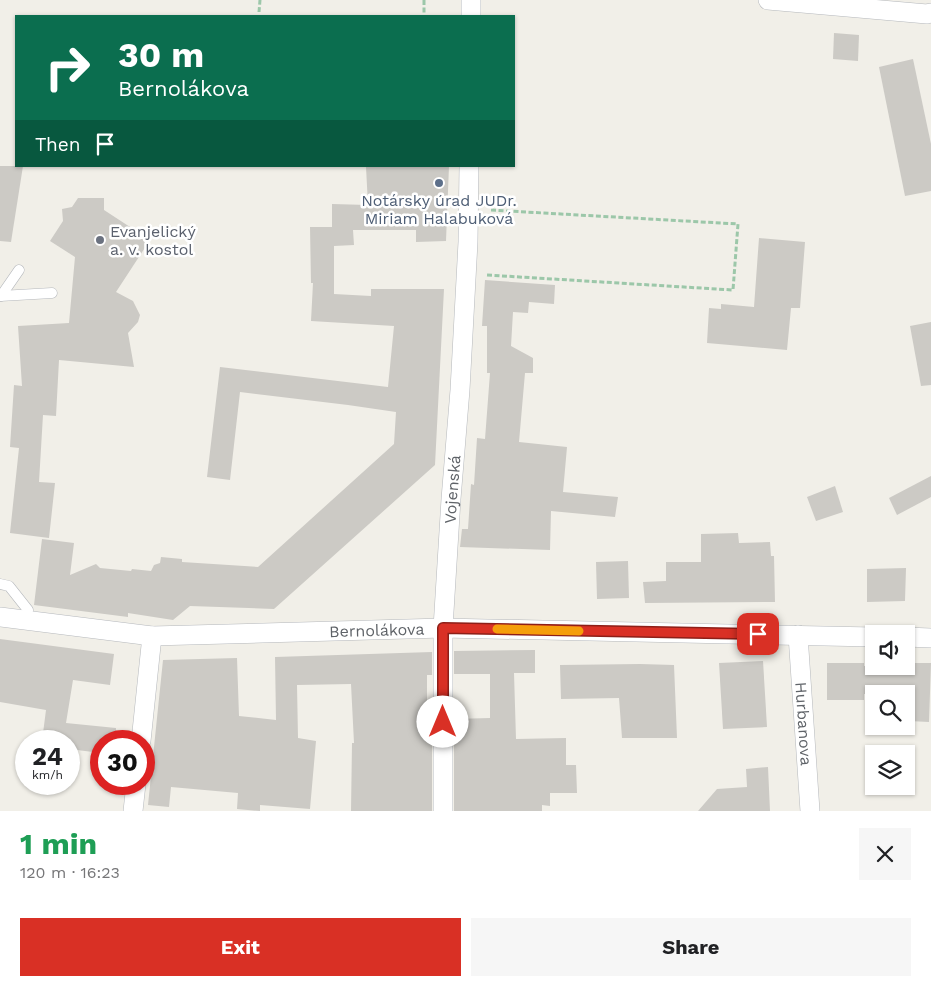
<!DOCTYPE html>
<html lang="en">
<head>
<meta charset="utf-8">
<style>
  :root { --surface:#fff; --page:#f6f6f6; --text:#202124; --muted:#757577; --accent:#d93025 }
  body { margin:0; font-family:"Work Sans",sans-serif; background:var(--page); color:var(--text); height:100vh; display:flex; flex-direction:column; font-size:19px; white-space:nowrap }
  * { box-sizing:border-box; margin:0 }
  p { font-size:16px; color:var(--muted) }
  .icon { flex:none; width:28px; height:28px; fill:none; stroke:currentColor; stroke-width:2; stroke-linecap:round; stroke-linejoin:round }
  .map { position:relative; height:811px; overflow:hidden }
  .sheet { display:flex; flex-direction:column; background:var(--surface); flex:1 }
  .sheet>* { flex:none }
  .top-card { position:absolute; left:15px; top:15px; width:500px; height:152px; border-radius:0px; box-shadow:0 1px 4px #0004; background:#0b6e4f; color:#fff; overflow:hidden }
  .tools { position:absolute; left:865px; top:625px; display:grid; gap:10px }
  .tools a { display:grid; place-items:center; width:50px; height:50px; border-radius:0px; background:var(--surface); box-shadow:0 1px 4px #0004; font-size:25px }
  .speed { position:absolute; left:15px; top:730px; display:flex; gap:10px; font-size:25px; font-weight:700; text-align:center }
  .speed>* { display:grid; place-content:center; width:65px; height:65px; border-radius:50%; background:var(--surface); box-shadow:0 1px 4px #0004; line-height:1 }
  .speed small { font-size:12px; font-weight:400 }
  .speed .limit { border:8px solid #d22; background:#fff; color:#111 }
  .pin { position:absolute; display:grid; place-items:center; width:42px; height:42px; color:#fff; margin:-21px; border-radius:10px; box-shadow:0 2px 8px #0006 }
  .me { position:absolute; width:55px; margin:-28px; rotate:0deg; stroke-linejoin:round; filter:drop-shadow(0 0 4px #0008) }
  .turn { display:flex; align-items:center; gap:18px; height:105px; padding:0 20px; font-size:22px }
  .turn .icon { width:65px; height:65px; stroke-width:2.5 }
  .turn b { display:block; font-size:35px; line-height:42px }
  .then { display:flex; align-items:center; height:48px; padding:0 20px; background:#0003; gap:10px; font-size:19px }
  .round { display:grid; place-items:center; flex:none; width:52px; height:52px; border-radius:0px; background:var(--page) }
  .overview { display:flex; align-items:center; justify-content:space-between; height:85px; padding:0 20px }
  h1 { font-size:30px; font-weight:700; line-height:38px; color:#1e9e55 }
  .action { display:flex; gap:10px; margin-top:auto; padding:10px 20px }
  .action a { flex:1; height:58px; border-radius:0px; background:var(--accent); color:#fff; font-size:20px; font-weight:700; line-height:58px; text-align:center }
  .action a+a { background:var(--page); color:var(--text) }
  .map>svg:first-child { display:block }
  .building { fill:#cccac5 }
  .lines { fill:none; stroke-linecap:round; stroke-linejoin:round }
  .lane-casing { stroke:#b5b8bc; stroke-width:11 }
  .street-casing { stroke:#b5b8bc; stroke-width:20 }
  .path { stroke:#9cc7a9; stroke-width:3; stroke-dasharray:5 2.5; stroke-linecap:butt }
  .lane { stroke:#fff; stroke-width:10 }
  .street { stroke:#fff; stroke-width:19 }
  .route-casing { stroke:#8d1f18; stroke-width:12 }
  .route { stroke:#d93025; stroke-width:9 }
  .slow { stroke:#f59e0b; stroke-width:9 }
  .service-dot { fill:#5c6f8a; stroke:#fff; stroke-width:2 }
  .worship-dot { fill:#6b7280; stroke:#fff; stroke-width:2 }
  .labels { text-anchor:middle; stroke-width:5; stroke-linejoin:round; paint-order:stroke }
  .service-label { font-size:16px; fill:#4e5e75; stroke:#fff }
  .worship-label { font-size:16px; fill:#5b616d; stroke:#fff; text-anchor:start }
  .street-label { font-size:16px; fill:#5f6368; stroke:#fff }
</style>
</head>
<body>
<div class="map">
<svg width="931" height="811" viewBox="0 0 931 811">
  <rect width="100%" height="100%" fill="#f1efe8"/>
  <g class="building">
    <polygon points="834,33 859,35 858,61 833,59"/>
    <polygon points="913,59 931,144 931,191 905,196 879,67"/>
    <polygon points="0,166 23,166 11,242 0,241"/>
    <polygon points="449,166 446,241 416,242 416,230 353,230 354,245 334,246 334,294 371,296 371,289 444,289 435,465 274,609 190,606 173,620 128,613 128,617 34,605 42,539 74,543 70,575 96,564 100,568 131,571 132,569 151,571 154,565 160,563 161,557 182,559 182,562 258,567 394,444 396,412 348,405 240,392 230,480 207,477 220,367 388,387 394,326 311,321 313,283 311,283 310,227 332,227 332,204 368,205 366,167"/>
    <polygon points="78,198 104,198 104,210 150,240 116,292 133,301 140,315 138,322 128,333 134,367 59,360 56,416 43,415 39,482 55,483 49,538 10,533 19,448 10,447 14,385 22,386 18,326 69,323 75,257 50,241 63,221 62,209 72,207"/>
    <polygon points="759,238 805,242 800,308 791,308 787,350 707,343 709,308 721,309 721,304 754,307"/>
    <polygon points="485,280 555,285 554,304 529,302 528,313 513,312 511,346 533,358 533,373 525,373 519,442 567,447 563,492 618,497 615,517 551,511 550,550 460,547 462,529 468,529 471,484 474,485 477,438 485,439 490,373 487,373 487,326 482,326"/>
    <polygon points="931,322 931,385 921,386 910,326"/>
    <polygon points="931,476 931,497 897,515 889,498"/>
    <polygon points="835,486 843,512 816,521 807,497"/>
    <polygon points="738,533 739,543 770,542 771,556 774,556 775,602 645,603 643,582 666,581 666,562 701,562 701,534"/>
    <polygon points="628,561 629,598 597,599 596,562"/>
    <polygon points="906,568 905,601 867,602 867,569"/>
    <polygon points="0,639 114,654 110,685 73,680 66,723 116,728 115,741 101,741 101,753 69,749 69,741 42,741 46,710 0,702"/>
    <polygon points="535,650 535,673 514,673 516,739 566,738 566,765 576,765 577,793 550,793 550,806 542,805 542,811 454,811 454,719 490,718 490,674 454,674 454,651"/>
    <polygon points="432,652 432,675 427,675 427,720 432,719 432,811 351,811 352,743 354,743 351,684 297,685 298,738 316,741 310,809 260,805 260,811 237,809 238,793 171,787 169,807 148,805 163,660 237,658 239,716 276,720 275,657"/>
    <polygon points="763,661 767,727 723,729 719,663"/>
    <polygon points="827,663 864,663 864,666 906,666 906,663 931,663 929,722 909,721 909,696 906,696 906,694 864,694 864,700 827,700"/>
    <polygon points="640,664 674,665 677,738 622,738 619,698 561,699 560,665"/>
    <polygon points="768,767 770,811 698,811 717,789 747,787 746,769"/>
  </g>
  <g class="lines">
    <defs>
      <g id="lane">
        <polyline points="0,296 52,293"/>
        <polyline points="1,296 19,270"/>
        <polyline points="0,584 9,586 28,610 26,620"/>
      </g>
      <g id="street">
        <polyline points="768,0 927,14 931,13"/>
        <polyline points="471,16 471,0"/>
        <path id="s1" d="M0,617L152,636L443,628L874,637"/>
        <path id="s2" d="M798,635L810,811"/>
        <polyline points="906,637 931,638"/>
        <polyline points="141,741 152,636"/>
        <polyline points="133,811 136,784"/>
        <path id="s3" d="M443,811V628L451,499L460,390L468,242L469,166"/>
      </g>
    </defs>
    <use href="#lane" class="lane-casing"/>
    <use href="#street" class="street-casing"/>
    <g class="path">
      <polyline points="424,0 424,13"/>
      <polyline points="259,12 260,0"/>
      <polyline points="487,275 733,290 738,224 490,210"/>
    </g>
    <use href="#lane" class="lane"/>
    <use href="#street" class="street"/>
  </g>
  <g class="lines">
    <defs>
      <polyline id="route" points="443,722 443,628 758,634"/>
    </defs>
    <use href="#route" class="route-casing"/>
    <use href="#route" class="route"/>
    <polyline class="slow" points="497,629 579,631"/>
  </g>
  <circle class="service-dot" cx="439" cy="183" r="5"/>
  <circle class="worship-dot" cx="100" cy="240" r="5"/>
  <g class="labels">
    <g class="service-label">
      <text x="439" y="206">Notársky úrad JUDr.<tspan x="439" dy="18">Miriam Halabuková</tspan></text>
    </g>
    <g class="worship-label">
      <text x="110" y="237">Evanjelický<tspan x="110" dy="18">a. v. kostol</tspan></text>
    </g>
    <g class="street-label">
      <text dy="6" stroke="none"><textPath href="#s3" startOffset="322">Vojenská</textPath></text>
      <text dy="6" stroke="none"><textPath href="#s1" startOffset="378">Bernolákova</textPath></text>
      <text dy="6" stroke="none"><textPath href="#s2" startOffset="89">Hurbanova</textPath></text>
    </g>
  </g>
</svg>
<div class="tools">
<a><svg class="icon" aria-label="sound" viewBox="0 0 24 24"><path d="M4 9h4l5-4v14l-5-4H4zM17 9q2 3 0 6"/></svg></a>
<a><svg class="icon" aria-label="search" viewBox="0 0 24 24"><circle cx="10" cy="10" r="6"/><path d="M15 15l6 6"/></svg></a>
<a><svg class="icon" aria-label="layers" viewBox="0 0 24 24"><path d="M12 4l9 5-9 5-9-5zM3 14l9 5 9-5"/></svg></a>
</div>
<div class="speed"><div>24<small>km/h</small></div><div class="limit">30</div></div>
<div class="pin" style="left:758px;top:634px;background:#d93025"><svg class="icon" aria-label="arrive" viewBox="0 0 24 24"><path d="M6 21V4h12l-3 4 3 4H6"/></svg></div>
<svg class="me" style="left:443px;top:722px" viewBox="-20 -20 40 40"><circle r="19" fill="#fff"/><path d="M0-13L10 11 0 6-10 11z" fill="#d93025"/></svg>
<div class="top-card">
<div class="turn"><svg class="icon" aria-label="right" viewBox="0 0 24 24"><path d="M7 20v-9h11M14 6l5 5-5 5"/></svg><div><b>30 m</b>Bernolákova</div></div>
<div class="then">Then<svg class="icon" aria-label="arrive" viewBox="0 0 24 24"><path d="M6 21V4h12l-3 4 3 4H6"/></svg></div>
</div>
</div>
<section class="sheet">
<div class="overview"><div><h1>1 min</h1><p>120 m · 16:23</p></div><a class="round"><svg class="icon" aria-label="close" viewBox="0 0 24 24"><path d="M6 6l12 12M18 6L6 18"/></svg></a></div>
<div class="action"><a>Exit</a><a>Share</a></div>
</section>
</body>
</html>
